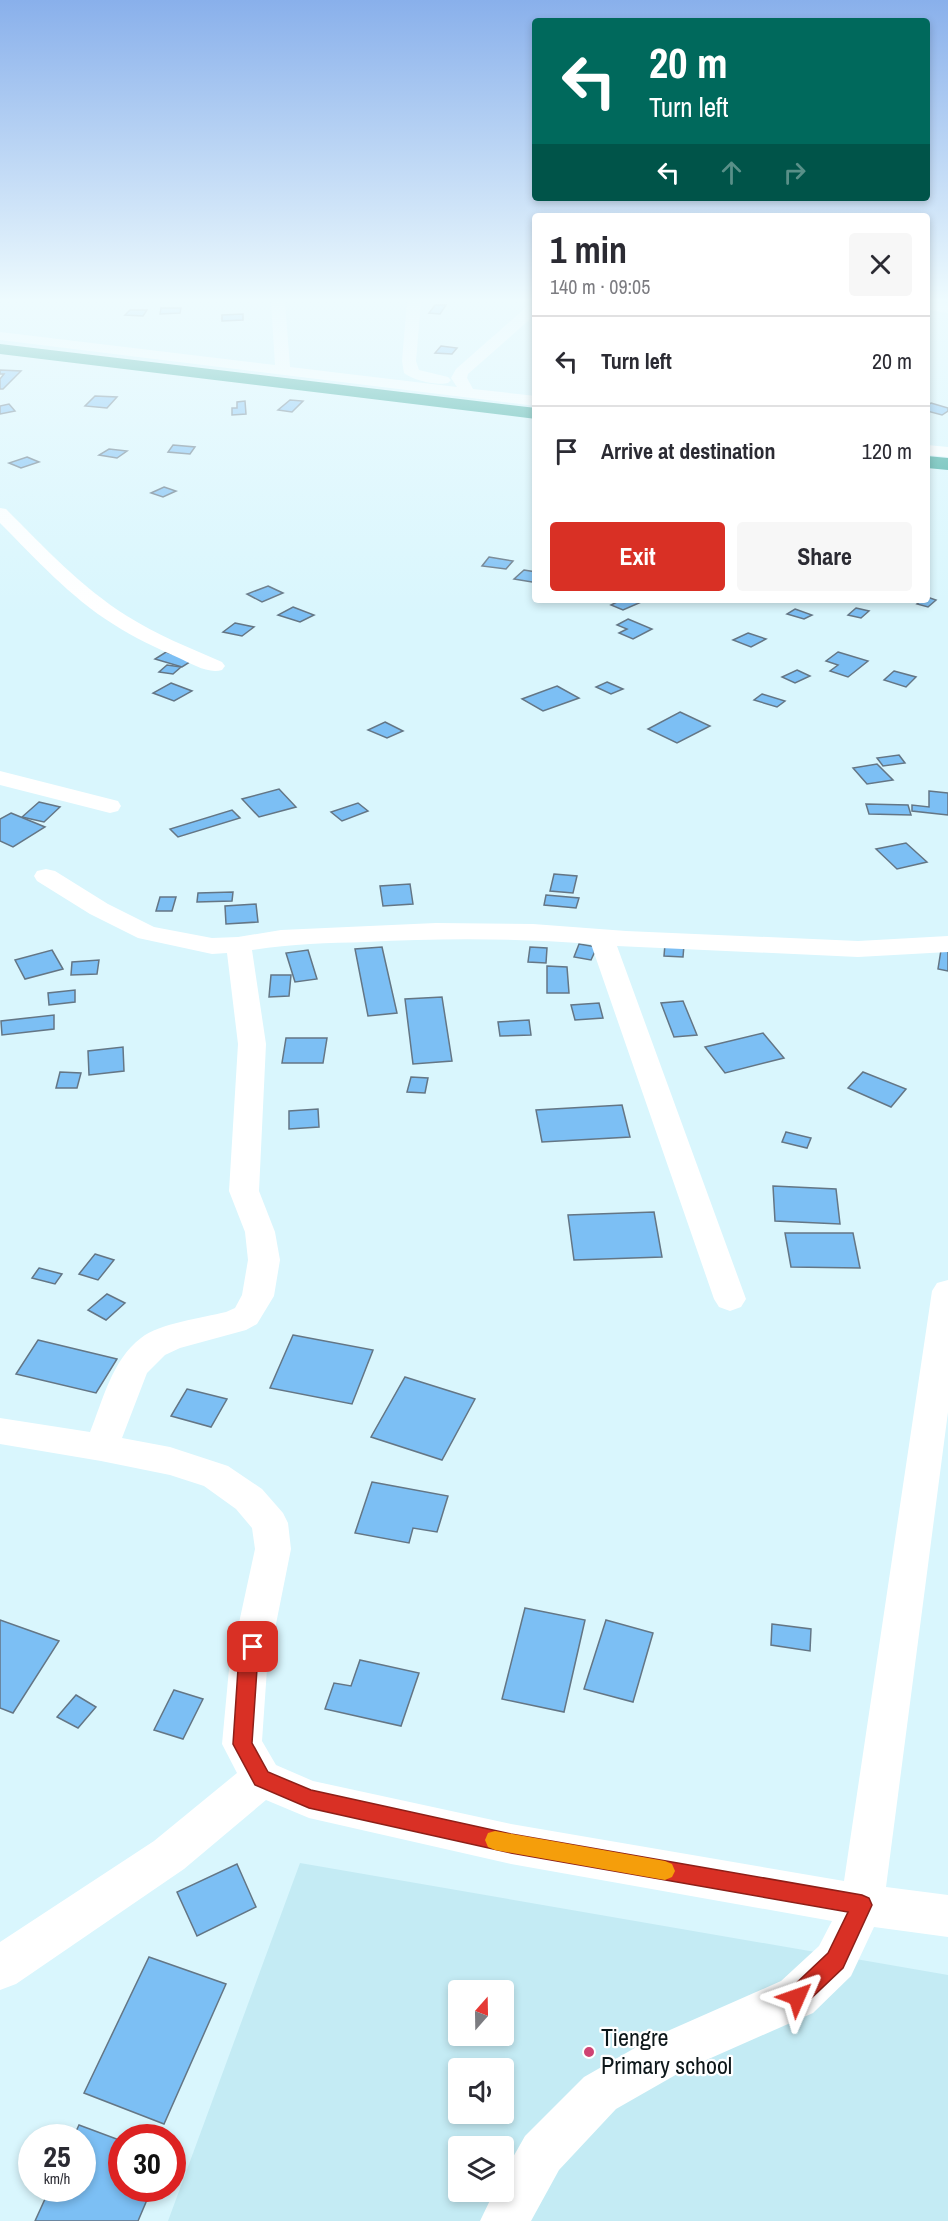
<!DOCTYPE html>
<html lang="en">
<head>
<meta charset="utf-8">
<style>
  :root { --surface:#fff; --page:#f7f7f7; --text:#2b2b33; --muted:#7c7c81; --line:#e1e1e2; --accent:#d93025 }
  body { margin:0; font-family:"Archivo Narrow",sans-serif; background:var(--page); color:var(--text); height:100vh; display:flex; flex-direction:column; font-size:22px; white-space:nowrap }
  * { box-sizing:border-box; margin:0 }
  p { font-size:20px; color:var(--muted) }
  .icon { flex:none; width:33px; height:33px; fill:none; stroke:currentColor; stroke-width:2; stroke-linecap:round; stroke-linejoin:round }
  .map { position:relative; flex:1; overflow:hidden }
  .sheet { position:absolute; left:532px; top:213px; width:398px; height:390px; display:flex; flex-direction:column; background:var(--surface); border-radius:6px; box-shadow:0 3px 9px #0003 }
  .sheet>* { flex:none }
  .guide { position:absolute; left:532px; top:18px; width:398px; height:183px; border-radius:6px; box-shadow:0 3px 9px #0003; background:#00695c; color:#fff; overflow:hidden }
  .needle { width:39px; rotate:20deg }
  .buttons { position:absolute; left:448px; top:1980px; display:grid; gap:12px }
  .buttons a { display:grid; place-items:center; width:66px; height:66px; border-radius:6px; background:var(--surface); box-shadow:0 3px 9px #0003; font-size:30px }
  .speed { position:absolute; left:18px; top:2124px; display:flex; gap:12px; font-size:30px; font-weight:700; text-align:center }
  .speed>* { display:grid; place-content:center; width:78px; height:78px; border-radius:50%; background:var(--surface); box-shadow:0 3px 9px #0003; line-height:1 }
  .speed small { font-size:15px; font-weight:400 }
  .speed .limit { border:9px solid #d22; background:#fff; color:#111 }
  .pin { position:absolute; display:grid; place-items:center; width:51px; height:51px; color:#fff; margin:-26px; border-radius:12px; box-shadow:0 3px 9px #0006 }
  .me { position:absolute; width:66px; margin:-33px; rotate:47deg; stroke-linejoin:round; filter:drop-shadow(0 0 4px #0008) }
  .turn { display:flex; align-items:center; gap:21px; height:126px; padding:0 18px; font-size:27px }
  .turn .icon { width:78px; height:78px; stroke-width:2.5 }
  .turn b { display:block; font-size:42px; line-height:51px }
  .lanes { display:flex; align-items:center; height:57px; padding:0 18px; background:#0003; justify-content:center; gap:30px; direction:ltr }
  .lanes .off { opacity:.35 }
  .round { display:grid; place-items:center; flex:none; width:63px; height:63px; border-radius:6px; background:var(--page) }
  .summary { display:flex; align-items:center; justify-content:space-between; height:102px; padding:0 18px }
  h1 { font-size:36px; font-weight:700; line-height:45px }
  .action { display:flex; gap:12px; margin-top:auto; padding:12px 18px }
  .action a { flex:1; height:69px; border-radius:6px; background:var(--accent); color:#fff; font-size:24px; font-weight:700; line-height:69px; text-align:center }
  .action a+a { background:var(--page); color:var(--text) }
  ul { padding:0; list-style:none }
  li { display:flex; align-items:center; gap:18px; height:90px; padding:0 18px; border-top:2px solid var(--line) }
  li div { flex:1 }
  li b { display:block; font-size:22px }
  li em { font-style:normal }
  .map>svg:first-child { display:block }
  .built { fill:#c4ebf4; fill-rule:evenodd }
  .building { fill:#7cbff4; stroke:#647685; stroke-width:1.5 }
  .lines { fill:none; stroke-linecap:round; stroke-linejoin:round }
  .minor { fill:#fff; fill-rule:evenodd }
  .highway { fill:#29a093; fill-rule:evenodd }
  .route { fill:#d93025; stroke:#8d1f18; stroke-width:1.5 }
  .slow { fill:#f59e0b }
  .poi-dot { fill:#cf4373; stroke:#fff; stroke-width:2 }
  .labels { text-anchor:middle; stroke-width:4.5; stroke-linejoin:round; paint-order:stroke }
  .near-poi-label { font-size:24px; fill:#0d171a; stroke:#fff; text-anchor:start }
</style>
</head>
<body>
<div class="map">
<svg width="948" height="2221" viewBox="0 0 948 2221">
  <rect width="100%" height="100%" fill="#d9f6fd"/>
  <path class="built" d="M300,1863L948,1975V2221H168ZM459,1990H504V2036H459ZM459,2068H504V2114H459ZM459,2146H504V2192H459Z"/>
  <g class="building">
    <polygon points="435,305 446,305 440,314 429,313"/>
    <polygon points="161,308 181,308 180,313 160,314"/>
    <polygon points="130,310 147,310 143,316 125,315"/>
    <polygon points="243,314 243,320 222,321 222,315"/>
    <polygon points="441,346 457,348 452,354 435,353"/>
    <polygon points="0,370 21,371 3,389 0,389 0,379 4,374 0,374"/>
    <polygon points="95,396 117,397 107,408 85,406"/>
    <polygon points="290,400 303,401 292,412 278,410"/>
    <polygon points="245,401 246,414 232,415 232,408 237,408 237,402"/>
    <polygon points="931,403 948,408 948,411 942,415 927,411 927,406"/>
    <polygon points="9,404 15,411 0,414 0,406"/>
    <polygon points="173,445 195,447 190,454 168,452"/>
    <polygon points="109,449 127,451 117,458 99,455"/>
    <polygon points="27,457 39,462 21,468 9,463"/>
    <polygon points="164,487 176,491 163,497 151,493"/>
    <polygon points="489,557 513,561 506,569 482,566"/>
    <polygon points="524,570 536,572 536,580 532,582 514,579"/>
    <polygon points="268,586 283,593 262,602 247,594"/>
    <polygon points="927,597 936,600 928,607 917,604 922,600 927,600"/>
    <polygon points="621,600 632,600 639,603 623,610 611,605"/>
    <polygon points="293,607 314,615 300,622 278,615"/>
    <polygon points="856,608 869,611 861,618 848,615"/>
    <polygon points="795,609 812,615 804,619 787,614"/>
    <polygon points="628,619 652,629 633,639 619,633 627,629 617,625"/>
    <polygon points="235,623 254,627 242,636 223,632"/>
    <polygon points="748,633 766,639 751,647 733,640"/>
    <polygon points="166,652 193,660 182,667 155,659"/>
    <polygon points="838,652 868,661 848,677 830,671 838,665 826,661"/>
    <polygon points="167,665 181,667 173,674 159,672"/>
    <polygon points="797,670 810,676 795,683 782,677"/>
    <polygon points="894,671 916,677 906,687 884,680"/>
    <polygon points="607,682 623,689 611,694 596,687"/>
    <polygon points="171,683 192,691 174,701 153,693"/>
    <polygon points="557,686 579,698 543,711 522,699"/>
    <polygon points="762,694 785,701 777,707 754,700"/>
    <polygon points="680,712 710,726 677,743 648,729"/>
    <polygon points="385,722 403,731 387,738 368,730"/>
    <polygon points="899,755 905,763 883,766 877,758"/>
    <polygon points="877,764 893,780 867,784 853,768"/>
    <polygon points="279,789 296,807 259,817 242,799"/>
    <polygon points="929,791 948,793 948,815 912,811 912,805 929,807"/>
    <polygon points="39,802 60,807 44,822 22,817"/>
    <polygon points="358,803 368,811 342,821 331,812"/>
    <polygon points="866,804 908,805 911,815 869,814"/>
    <polygon points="232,810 240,818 178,837 170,829"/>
    <polygon points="11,813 45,827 13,847 0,841 0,819"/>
    <polygon points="906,843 927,862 897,869 876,849"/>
    <polygon points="554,874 577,876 573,893 550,891"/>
    <polygon points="410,884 413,904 383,906 380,886"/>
    <polygon points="233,892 232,901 197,902 198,893"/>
    <polygon points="546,895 579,898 576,908 544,905"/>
    <polygon points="160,897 176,897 172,911 156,911"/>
    <polygon points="256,904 258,922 226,924 225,906"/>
    <polygon points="579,944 597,947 591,960 574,957"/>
    <polygon points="665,944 684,945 683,957 664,956"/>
    <polygon points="382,947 397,1013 368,1016 355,949"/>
    <polygon points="530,947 547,948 546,963 528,962"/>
    <polygon points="52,950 63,969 25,979 15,960"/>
    <polygon points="308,950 317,979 295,982 286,953"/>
    <polygon points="941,950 948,951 948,971 938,969"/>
    <polygon points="99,960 97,974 71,975 72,962"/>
    <polygon points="547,966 567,967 569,993 547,993"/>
    <polygon points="271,975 291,975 289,996 269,997"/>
    <polygon points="75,990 75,1002 49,1005 48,993"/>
    <polygon points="442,997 452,1061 413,1064 405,999"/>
    <polygon points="683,1001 697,1035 674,1037 661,1003"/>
    <polygon points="599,1003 603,1018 575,1020 571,1005"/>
    <polygon points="54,1015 54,1029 2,1035 1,1021"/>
    <polygon points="529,1020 531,1035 500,1036 498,1022"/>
    <polygon points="763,1033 784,1058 725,1073 705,1047"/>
    <polygon points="286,1038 327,1038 323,1063 282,1063"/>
    <polygon points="123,1047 124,1071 89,1075 88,1051"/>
    <polygon points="60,1072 81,1073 77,1088 56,1088"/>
    <polygon points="863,1072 906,1089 891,1107 848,1088"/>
    <polygon points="411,1077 428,1078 425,1093 407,1092"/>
    <polygon points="622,1105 630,1137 542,1142 536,1110"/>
    <polygon points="318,1109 319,1127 289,1129 289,1111"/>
    <polygon points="786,1132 811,1138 807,1148 782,1142"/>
    <polygon points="773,1186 836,1189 840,1224 775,1221"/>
    <polygon points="654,1212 662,1257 574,1260 568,1215"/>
    <polygon points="785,1233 853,1233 860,1268 791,1267"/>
    <polygon points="95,1254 114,1260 98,1280 79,1274"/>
    <polygon points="39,1268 62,1274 55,1284 32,1278"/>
    <polygon points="107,1294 125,1303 106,1320 88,1310"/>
    <polygon points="293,1335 373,1350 352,1404 270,1388"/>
    <polygon points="38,1340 117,1359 96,1393 16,1374"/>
    <polygon points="405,1377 475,1399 442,1460 371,1437"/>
    <polygon points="187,1389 227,1399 211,1427 171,1416"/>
    <polygon points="372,1482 448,1496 437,1532 413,1528 409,1543 355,1533"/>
    <polygon points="525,1608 585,1620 564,1712 502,1699"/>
    <polygon points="0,1620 59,1641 13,1713 0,1708"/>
    <polygon points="606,1620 653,1633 633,1702 584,1689"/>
    <polygon points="772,1624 811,1629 810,1651 771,1645"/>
    <polygon points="360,1660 419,1673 401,1726 325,1709 334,1683 351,1686"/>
    <polygon points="174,1690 203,1699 183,1739 154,1730"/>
    <polygon points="76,1695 96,1707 78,1728 57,1717"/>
    <polygon points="237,1864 256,1907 197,1936 177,1892"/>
    <polygon points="149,1957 226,1984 164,2124 84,2093"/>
    <polygon points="79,2125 122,2141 122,2188 152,2188 138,2221 35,2221 50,2188 82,2188 82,2138 73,2138"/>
  </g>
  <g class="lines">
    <g class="minor">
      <polygon points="271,302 285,302 290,367 457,387 451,378 456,369 531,303 536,302 536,314 468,374 467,378 473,389 536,396 536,406 0,340 0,332 275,365"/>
      <path d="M407,302H421L416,361L419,370L448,377L451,380L448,383C438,386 412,380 404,373L402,361Z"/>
      <polygon points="927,302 948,305 948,313 927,310"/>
      <polygon points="927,445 948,447 948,457 927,455"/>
      <path d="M0,508L6,509C44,547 81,587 127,616C157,635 190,648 222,662L225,666L222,670C208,674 192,664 179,658C157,648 134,638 113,624C70,597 36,559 0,523Z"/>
      <polygon points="0,771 118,801 121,806 118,811 110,813 0,785"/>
      <path d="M46,869L55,871L108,904L154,927L212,938L238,937L281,930L436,923L533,924L626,931L858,941L948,936V952L858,957L617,946L746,1299L741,1307L730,1311L719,1307L714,1299L591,944C516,938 441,938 366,942C328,943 290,944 252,950L266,1044L259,1191L275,1232L280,1260L274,1296L257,1324L246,1330L180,1348L165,1355L147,1373L122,1438L170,1447L228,1466L262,1489L283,1513L288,1523L291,1549L267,1669L262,1741L276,1765L313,1781L511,1824L844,1881L932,1291L937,1283L948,1280V1412L886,1887L948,1895V1937L874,1927L851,1976L813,2013L686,2069L616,2109L559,2170L531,2221H480L494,2192H504V2173L525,2136L584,2077L654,2037L781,1981L819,1946L832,1921L511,1864L309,1818L266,1800L184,1869L16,1984L0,1990V1942L154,1841L237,1773L222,1744L229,1669L255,1549L252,1528L236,1509L204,1486L170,1475L101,1461L0,1444V1418L90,1432C103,1400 112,1360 141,1338C160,1323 202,1318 226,1312L235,1308L242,1295L248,1260L245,1232L229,1191L238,1044L227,953L212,954L138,938L90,914L37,881L34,876L37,871Z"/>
    </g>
    <g class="highway">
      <polygon points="0,344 536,408 536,419 0,354"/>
      <polygon points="927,456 948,458 948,470 927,468"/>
    </g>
  </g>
  <linearGradient id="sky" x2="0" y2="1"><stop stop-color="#89b0eb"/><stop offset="0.49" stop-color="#eefbfe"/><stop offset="1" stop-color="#eefbfe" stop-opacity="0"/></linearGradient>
  <rect width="948" height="613" fill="url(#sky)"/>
  <polygon class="route" points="253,1640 259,1642 262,1647 257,1669 252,1743 268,1772 311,1790 511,1834 862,1895 869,1898 872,1905 843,1968 804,2005 797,2008 789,2005 786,1997 789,1990 828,1953 848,1912 511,1853 309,1808 255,1785 233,1744 238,1669 246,1642"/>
  <polygon class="slow" points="495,1831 665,1861 672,1864 675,1871 672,1877 665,1880 495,1850 488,1847 485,1840 488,1833"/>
  <circle class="poi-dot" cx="589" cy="2052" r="6"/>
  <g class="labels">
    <g class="near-poi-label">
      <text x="601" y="2046">Tiengre<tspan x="601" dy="28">Primary school</tspan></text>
    </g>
  </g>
</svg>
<div class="buttons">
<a><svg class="needle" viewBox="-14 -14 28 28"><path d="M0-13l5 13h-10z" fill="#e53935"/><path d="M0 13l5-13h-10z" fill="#7c7c81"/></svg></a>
<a><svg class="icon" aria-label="sound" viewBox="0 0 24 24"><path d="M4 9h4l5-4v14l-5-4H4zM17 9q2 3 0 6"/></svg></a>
<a><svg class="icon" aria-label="layers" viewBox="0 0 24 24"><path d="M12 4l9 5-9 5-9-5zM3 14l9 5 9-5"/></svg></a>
</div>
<div class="speed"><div>25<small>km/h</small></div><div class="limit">30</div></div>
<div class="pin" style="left:253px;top:1647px;background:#d93025"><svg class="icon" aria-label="arrive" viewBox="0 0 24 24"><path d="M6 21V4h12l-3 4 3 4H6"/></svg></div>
<svg class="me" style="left:797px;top:1997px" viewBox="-20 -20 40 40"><path d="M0-17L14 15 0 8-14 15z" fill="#d93025" stroke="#fff" stroke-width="4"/></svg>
<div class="guide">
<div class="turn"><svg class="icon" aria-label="left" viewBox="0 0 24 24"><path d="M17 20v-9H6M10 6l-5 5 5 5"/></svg><div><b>20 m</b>Turn left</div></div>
<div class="lanes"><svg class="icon" aria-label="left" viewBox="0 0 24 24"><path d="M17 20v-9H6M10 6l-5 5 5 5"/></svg><svg class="icon off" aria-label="ahead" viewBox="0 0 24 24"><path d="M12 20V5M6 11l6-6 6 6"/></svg><svg class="icon off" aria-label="right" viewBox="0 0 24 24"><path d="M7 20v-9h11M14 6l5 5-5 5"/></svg></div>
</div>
<section class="sheet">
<div class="summary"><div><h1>1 min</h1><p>140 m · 09:05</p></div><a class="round"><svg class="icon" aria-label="close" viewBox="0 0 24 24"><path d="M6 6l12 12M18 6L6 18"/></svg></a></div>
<ul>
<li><svg class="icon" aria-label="left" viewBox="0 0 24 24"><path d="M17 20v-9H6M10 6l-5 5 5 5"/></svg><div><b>Turn left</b></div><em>20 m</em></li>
<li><svg class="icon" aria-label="arrive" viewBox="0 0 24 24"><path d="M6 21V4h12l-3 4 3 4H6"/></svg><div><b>Arrive at destination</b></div><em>120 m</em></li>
</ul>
<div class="action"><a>Exit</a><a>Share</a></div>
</section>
</div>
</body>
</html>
